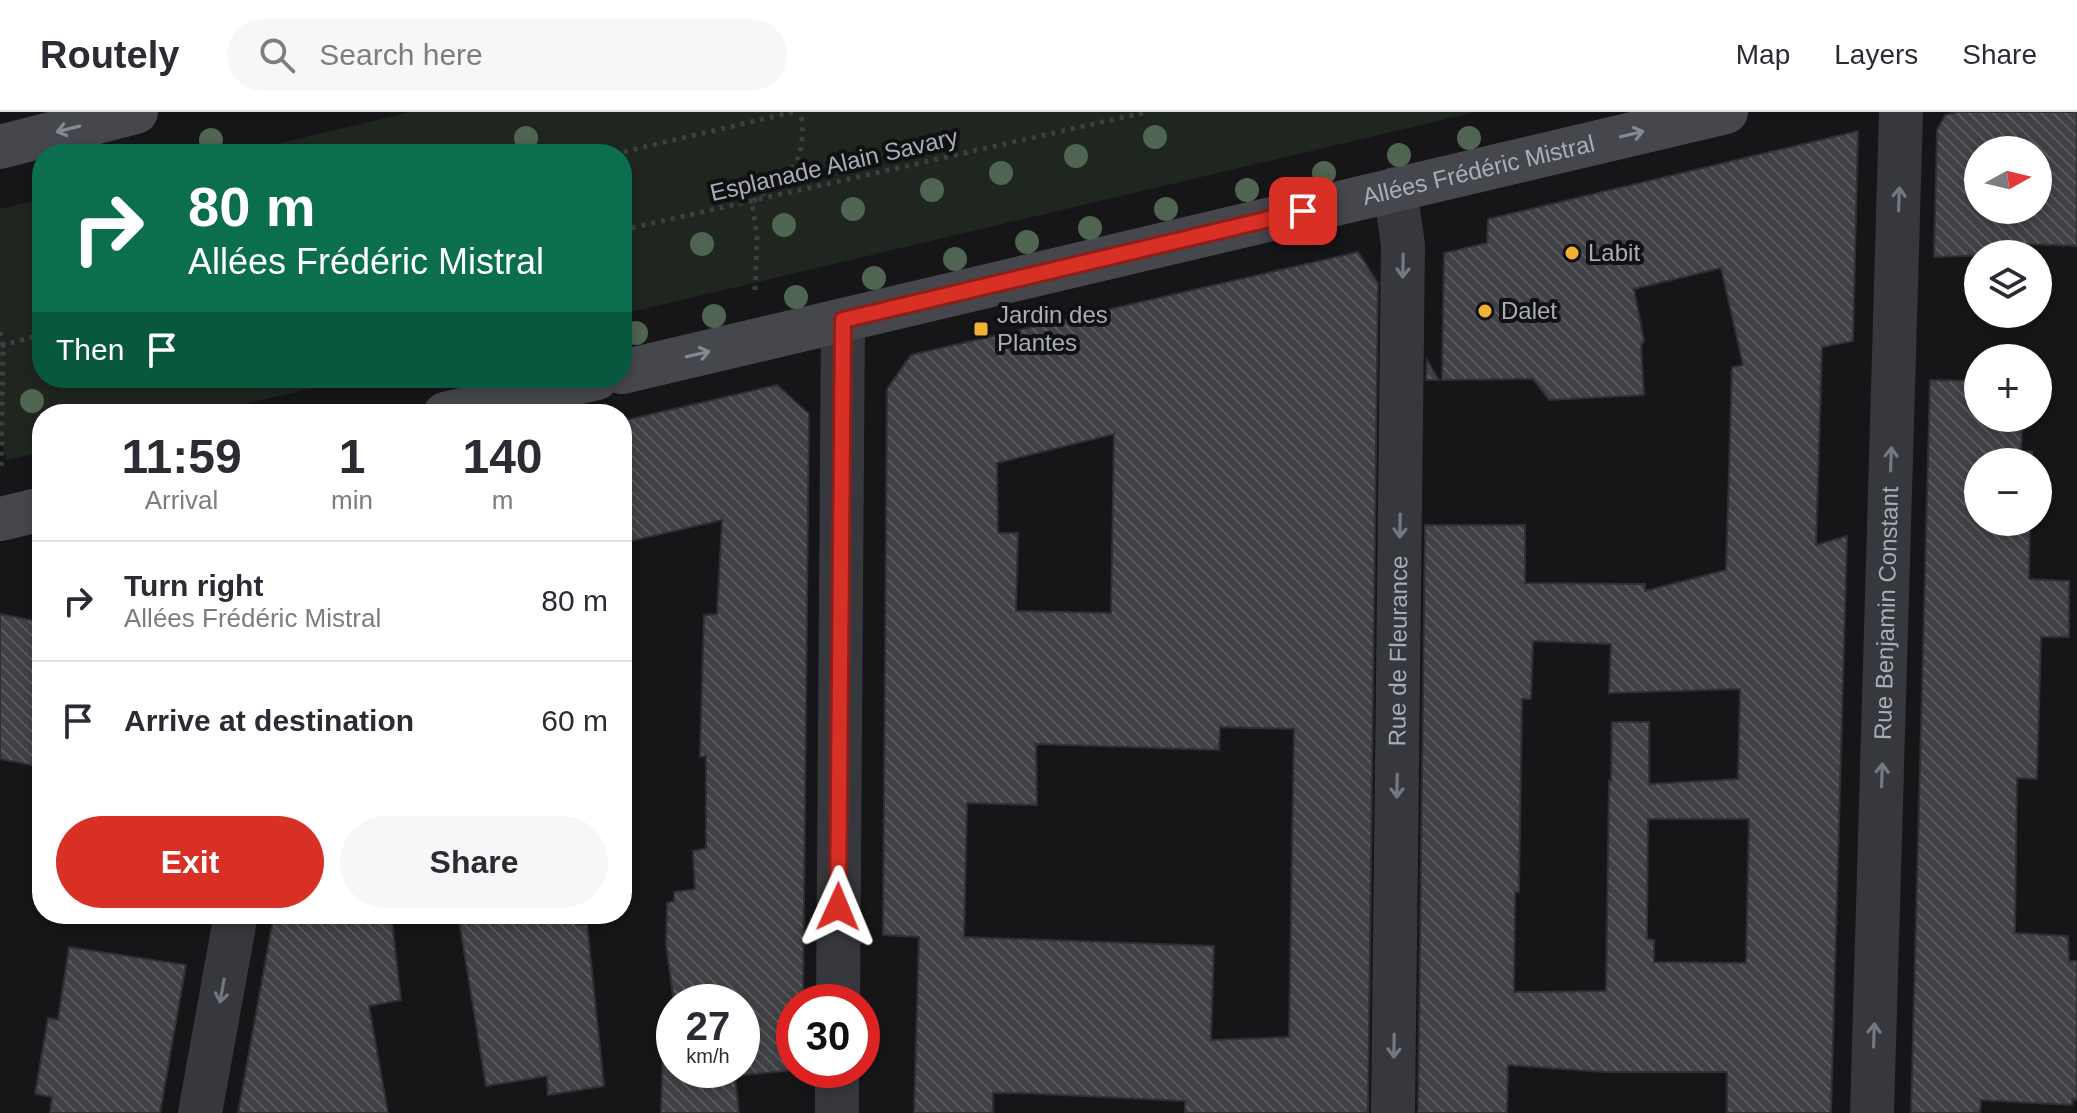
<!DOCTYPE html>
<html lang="en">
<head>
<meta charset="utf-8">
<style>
  :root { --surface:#fff; --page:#f7f7f7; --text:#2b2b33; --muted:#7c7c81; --line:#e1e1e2; --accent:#d93025 }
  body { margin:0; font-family:Arial,sans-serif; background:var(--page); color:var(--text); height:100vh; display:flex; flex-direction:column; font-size:30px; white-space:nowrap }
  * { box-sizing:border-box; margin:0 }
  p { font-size:26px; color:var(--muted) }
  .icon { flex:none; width:44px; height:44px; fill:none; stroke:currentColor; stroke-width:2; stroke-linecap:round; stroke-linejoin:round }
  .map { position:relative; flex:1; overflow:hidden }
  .sheet { position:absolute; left:32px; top:292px; width:600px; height:520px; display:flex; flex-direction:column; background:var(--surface); border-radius:32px; box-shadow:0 4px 12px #0003 }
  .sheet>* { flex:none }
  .guide { position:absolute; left:32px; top:32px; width:600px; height:244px; border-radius:32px; box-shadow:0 4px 12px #0003; background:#0b6e4f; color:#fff; overflow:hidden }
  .needle { width:52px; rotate:82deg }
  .buttons { position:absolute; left:1964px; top:24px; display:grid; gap:16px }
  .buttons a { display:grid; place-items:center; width:88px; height:88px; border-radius:50%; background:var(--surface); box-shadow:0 4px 12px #0003; font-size:40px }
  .speed { position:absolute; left:656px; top:872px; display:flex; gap:16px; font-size:40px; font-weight:700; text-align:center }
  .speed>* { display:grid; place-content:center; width:104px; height:104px; border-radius:50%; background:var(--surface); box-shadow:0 4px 12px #0003; line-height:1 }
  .speed small { font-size:20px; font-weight:400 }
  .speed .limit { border:12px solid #d22; background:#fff; color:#111 }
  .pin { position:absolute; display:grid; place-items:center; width:68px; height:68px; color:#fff; margin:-34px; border-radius:16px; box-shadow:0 4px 12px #0006 }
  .me { position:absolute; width:88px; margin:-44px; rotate:1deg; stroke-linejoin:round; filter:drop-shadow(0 0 6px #0008) }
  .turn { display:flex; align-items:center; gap:28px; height:168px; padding:0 24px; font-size:36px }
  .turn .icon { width:104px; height:104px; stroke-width:2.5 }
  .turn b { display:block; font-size:56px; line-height:68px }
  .then { display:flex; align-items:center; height:76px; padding:0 24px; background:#0003; gap:16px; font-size:30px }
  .eta { display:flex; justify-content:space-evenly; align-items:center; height:136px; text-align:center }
  .eta b { font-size:48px; font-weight:700; line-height:56px }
  .primary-button { display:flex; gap:16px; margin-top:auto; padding:16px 24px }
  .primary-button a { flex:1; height:92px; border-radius:48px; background:var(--accent); color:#fff; font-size:32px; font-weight:700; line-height:92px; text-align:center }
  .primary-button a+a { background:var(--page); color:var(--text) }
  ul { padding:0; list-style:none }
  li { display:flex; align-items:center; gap:24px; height:120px; padding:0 24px; border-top:2px solid var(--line) }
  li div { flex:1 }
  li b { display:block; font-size:30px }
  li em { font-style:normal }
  header { display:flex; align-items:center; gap:48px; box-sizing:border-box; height:112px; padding:0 40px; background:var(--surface); border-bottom:2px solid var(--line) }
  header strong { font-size:38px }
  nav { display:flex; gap:44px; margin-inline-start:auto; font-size:28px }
  .search { width:560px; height:72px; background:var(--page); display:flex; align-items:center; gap:20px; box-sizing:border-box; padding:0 28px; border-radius:44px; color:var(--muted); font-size:30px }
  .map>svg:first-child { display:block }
  .green { fill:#1e261f }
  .building { fill:url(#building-back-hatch); stroke:#303034; stroke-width:2; fill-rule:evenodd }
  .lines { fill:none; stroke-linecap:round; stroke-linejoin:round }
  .path { stroke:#3d3f44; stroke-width:5; stroke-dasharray:4 6; stroke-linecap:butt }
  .street { stroke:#37383d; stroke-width:44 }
  .secondary { stroke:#45474d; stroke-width:44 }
  .tree { fill:#506452 }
  .oneway { stroke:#858993 }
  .oneway2 { stroke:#757881 }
  .route-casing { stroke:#8d1f18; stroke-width:20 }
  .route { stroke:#d93025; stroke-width:14 }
  .poi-dot { fill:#f2b134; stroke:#111113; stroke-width:3 }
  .labels { text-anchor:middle; stroke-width:8; stroke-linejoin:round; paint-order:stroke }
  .street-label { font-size:24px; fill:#a8adb8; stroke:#111113 }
  .poi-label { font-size:24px; fill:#a8adb8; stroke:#111113; text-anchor:start }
</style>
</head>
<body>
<header>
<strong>Routely</strong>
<div class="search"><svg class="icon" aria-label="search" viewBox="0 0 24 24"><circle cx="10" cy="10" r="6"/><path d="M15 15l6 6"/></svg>Search here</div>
<nav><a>Map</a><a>Layers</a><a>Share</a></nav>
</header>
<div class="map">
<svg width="2077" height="1001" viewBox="0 0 2077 1001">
  <defs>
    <pattern id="building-back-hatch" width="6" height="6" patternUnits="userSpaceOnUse" patternTransform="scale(2)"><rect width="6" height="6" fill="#404145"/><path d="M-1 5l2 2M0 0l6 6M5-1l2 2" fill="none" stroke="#595a5e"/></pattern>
  </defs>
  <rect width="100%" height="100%" fill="#161618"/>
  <g class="green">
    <polygon points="411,0 1476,0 622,202 622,42 234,42"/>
    <polygon points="42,87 42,266 354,266 202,302 42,302 42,340 7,348 0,327 0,97"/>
  </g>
  <g class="building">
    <path d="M1958,0H2077V134L2025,132V142L1934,145L1937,18L1945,3ZM1978,38H2038V98H1978Z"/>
    <path d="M1858,19L1853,229L1822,235L1816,433L1847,424L1831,1001H1727V960H1605L1508,953L1507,1001H1418L1425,413H1525V471L1645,472V479L1726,458L1732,255L1743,253L1721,156L1634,177L1644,229L1641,234L1644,283L1549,288L1533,267L1442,268L1444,141L1487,131L1488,107ZM1533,529L1611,532L1609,581L1740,577L1738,667L1649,672V610H1612L1611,669H1609L1606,879L1514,880L1515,780H1519L1522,587H1531ZM1648,707H1749L1746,851L1654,850V828L1647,827Z"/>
    <path d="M1358,140L1378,171L1368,1001H1185V989L1022,981H993V1001H914L919,825L883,823L887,277L911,243ZM1114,322L1111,501L1016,499L1018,421H998L997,351ZM1220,615L1294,617L1289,925L1211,928L1214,834L964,825L967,691L1037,693L1036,632L1219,638Z"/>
    <polygon points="1427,248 1439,268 1426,268"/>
    <polygon points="1930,268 1978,269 1978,306 2023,306 2021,339 2032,340 2032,350 1978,350 1978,410 2030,410 2029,467 2069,469 2069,525 2041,525 2037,667 2017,666 2015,821 2068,824 2069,849 2077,849 2077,988 2073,987 2072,993 1981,988 1980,1001 1911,1001"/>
    <polygon points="777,273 809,302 803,890 794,890 794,958 735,964 739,1001 661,1001 664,897 674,895 674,958 742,958 742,890 674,891 666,832 667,791 674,789 674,780 695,777 693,739 706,736 706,644 700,645 704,503 717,502 722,408 622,431 622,309"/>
    <polygon points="0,502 42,510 42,655 0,647"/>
    <polygon points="274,802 391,802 401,888 369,894 388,1001 238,1001"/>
    <polygon points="458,802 575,802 576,813 587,812 604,974 548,983 547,964 486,974"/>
    <polygon points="69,835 186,853 160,1001 50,1001 52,985 35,982 48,906 58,908"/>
  </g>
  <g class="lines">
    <g class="path">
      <polyline points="614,42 793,0"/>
      <polyline points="622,118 1147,0"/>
      <path d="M755,178L757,125L752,90C792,59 807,54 801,0"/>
      <polyline points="0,220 3,233 1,359"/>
      <polyline points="1,234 42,222"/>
    </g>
    <g class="street">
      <polyline points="838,890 843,208"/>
      <polyline points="200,1001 236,802"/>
      <polyline points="837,1001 837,958"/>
      <path id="s1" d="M1393,1001L1403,133L1395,77"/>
      <path id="s2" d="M1872,1001L1901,0"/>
    </g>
    <g class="secondary">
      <polyline points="0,35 136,0"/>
      <path id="s3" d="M622,260L1726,0"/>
      <polyline points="445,302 597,266"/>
      <polyline points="0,407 42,397"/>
    </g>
  </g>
  <g class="tree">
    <circle cx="1155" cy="25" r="12"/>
    <circle cx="526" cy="26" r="12"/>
    <circle cx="1469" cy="26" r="12"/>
    <circle cx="211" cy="28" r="12"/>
    <circle cx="1399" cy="43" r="12"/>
    <circle cx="1076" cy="44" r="12"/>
    <circle cx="1001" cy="61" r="12"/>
    <circle cx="1324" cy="61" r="12"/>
    <circle cx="932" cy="78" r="12"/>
    <circle cx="1247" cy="78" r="12"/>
    <circle cx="853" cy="97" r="12"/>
    <circle cx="1166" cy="97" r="12"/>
    <circle cx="784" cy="113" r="12"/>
    <circle cx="1090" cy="116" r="12"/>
    <circle cx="1027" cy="130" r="12"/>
    <circle cx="702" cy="132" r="12"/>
    <circle cx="955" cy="147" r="12"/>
    <circle cx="874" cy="166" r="12"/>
    <circle cx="796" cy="185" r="12"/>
    <circle cx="714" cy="204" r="12"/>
    <circle cx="636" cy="221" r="12"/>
    <circle cx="32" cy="289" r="12"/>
  </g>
  <defs><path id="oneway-shaft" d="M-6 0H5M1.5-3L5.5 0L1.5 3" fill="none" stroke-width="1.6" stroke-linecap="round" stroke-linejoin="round" transform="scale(2)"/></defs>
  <g class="oneway">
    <use href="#oneway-shaft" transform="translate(68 17) rotate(166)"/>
    <use href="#oneway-shaft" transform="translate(1632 22) rotate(-13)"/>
    <use href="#oneway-shaft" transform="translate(698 242) rotate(-13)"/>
  </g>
  <g class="oneway2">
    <use href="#oneway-shaft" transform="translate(1899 87) rotate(-88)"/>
    <use href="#oneway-shaft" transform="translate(1403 154) rotate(91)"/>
    <use href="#oneway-shaft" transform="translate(1891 347) rotate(-88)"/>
    <use href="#oneway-shaft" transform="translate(1400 414) rotate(91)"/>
    <use href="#oneway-shaft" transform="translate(1882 663) rotate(-88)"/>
    <use href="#oneway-shaft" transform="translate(1397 674) rotate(91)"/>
    <use href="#oneway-shaft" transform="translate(222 879) rotate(100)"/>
    <use href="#oneway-shaft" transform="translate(1874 923) rotate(-88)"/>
    <use href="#oneway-shaft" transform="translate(1394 934) rotate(91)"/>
  </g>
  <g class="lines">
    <defs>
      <polyline id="route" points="838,795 843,208 1303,99"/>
    </defs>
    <use href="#route" class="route-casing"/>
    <use href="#route" class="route"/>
  </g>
  <g class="poi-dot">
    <circle cx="1572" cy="141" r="8"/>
    <circle cx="1485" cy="199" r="8"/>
    <rect x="973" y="209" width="16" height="16" rx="4"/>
  </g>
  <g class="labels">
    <g class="street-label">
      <text transform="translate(834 53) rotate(-13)" y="8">Esplanade Alain Savary</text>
      <text dy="8" stroke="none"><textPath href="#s3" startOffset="880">Allées Frédéric Mistral</textPath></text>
      <text dy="8" stroke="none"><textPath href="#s2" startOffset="500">Rue Benjamin Constant</textPath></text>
      <text dy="8" stroke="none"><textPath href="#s1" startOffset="462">Rue de Fleurance</textPath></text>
    </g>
    <g class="poi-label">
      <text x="1588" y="149">Labit</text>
      <text x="1501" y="207">Dalet</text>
      <text x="997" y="211">Jardin des<tspan x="997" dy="28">Plantes</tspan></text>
    </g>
  </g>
</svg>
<div class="buttons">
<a><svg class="needle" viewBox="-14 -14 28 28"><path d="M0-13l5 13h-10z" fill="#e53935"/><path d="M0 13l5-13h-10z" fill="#7c7c81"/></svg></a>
<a><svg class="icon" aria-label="layers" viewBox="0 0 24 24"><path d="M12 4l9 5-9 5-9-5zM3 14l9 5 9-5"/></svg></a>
<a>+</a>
<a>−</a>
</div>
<div class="speed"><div>27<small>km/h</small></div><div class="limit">30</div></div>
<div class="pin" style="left:1303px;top:99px;background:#d93025"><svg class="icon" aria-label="arrive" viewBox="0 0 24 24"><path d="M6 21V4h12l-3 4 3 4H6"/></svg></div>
<svg class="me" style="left:838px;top:795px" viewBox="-20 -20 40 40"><path d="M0-17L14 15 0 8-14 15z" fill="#d93025" stroke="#fff" stroke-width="4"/></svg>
<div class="guide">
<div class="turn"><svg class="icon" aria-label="right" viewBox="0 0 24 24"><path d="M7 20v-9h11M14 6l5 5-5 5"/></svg><div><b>80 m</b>Allées Frédéric Mistral</div></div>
<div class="then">Then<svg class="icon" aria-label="arrive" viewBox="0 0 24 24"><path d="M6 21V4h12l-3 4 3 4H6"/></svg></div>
</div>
<section class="sheet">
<div class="eta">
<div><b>11:59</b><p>Arrival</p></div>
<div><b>1</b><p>min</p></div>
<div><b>140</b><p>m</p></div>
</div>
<ul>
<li><svg class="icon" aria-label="right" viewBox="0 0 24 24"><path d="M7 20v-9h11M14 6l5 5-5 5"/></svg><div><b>Turn right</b><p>Allées Frédéric Mistral</p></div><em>80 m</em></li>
<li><svg class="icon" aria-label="arrive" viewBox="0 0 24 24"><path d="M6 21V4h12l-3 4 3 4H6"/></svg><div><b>Arrive at destination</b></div><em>60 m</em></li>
</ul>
<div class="primary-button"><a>Exit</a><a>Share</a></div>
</section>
</div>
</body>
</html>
